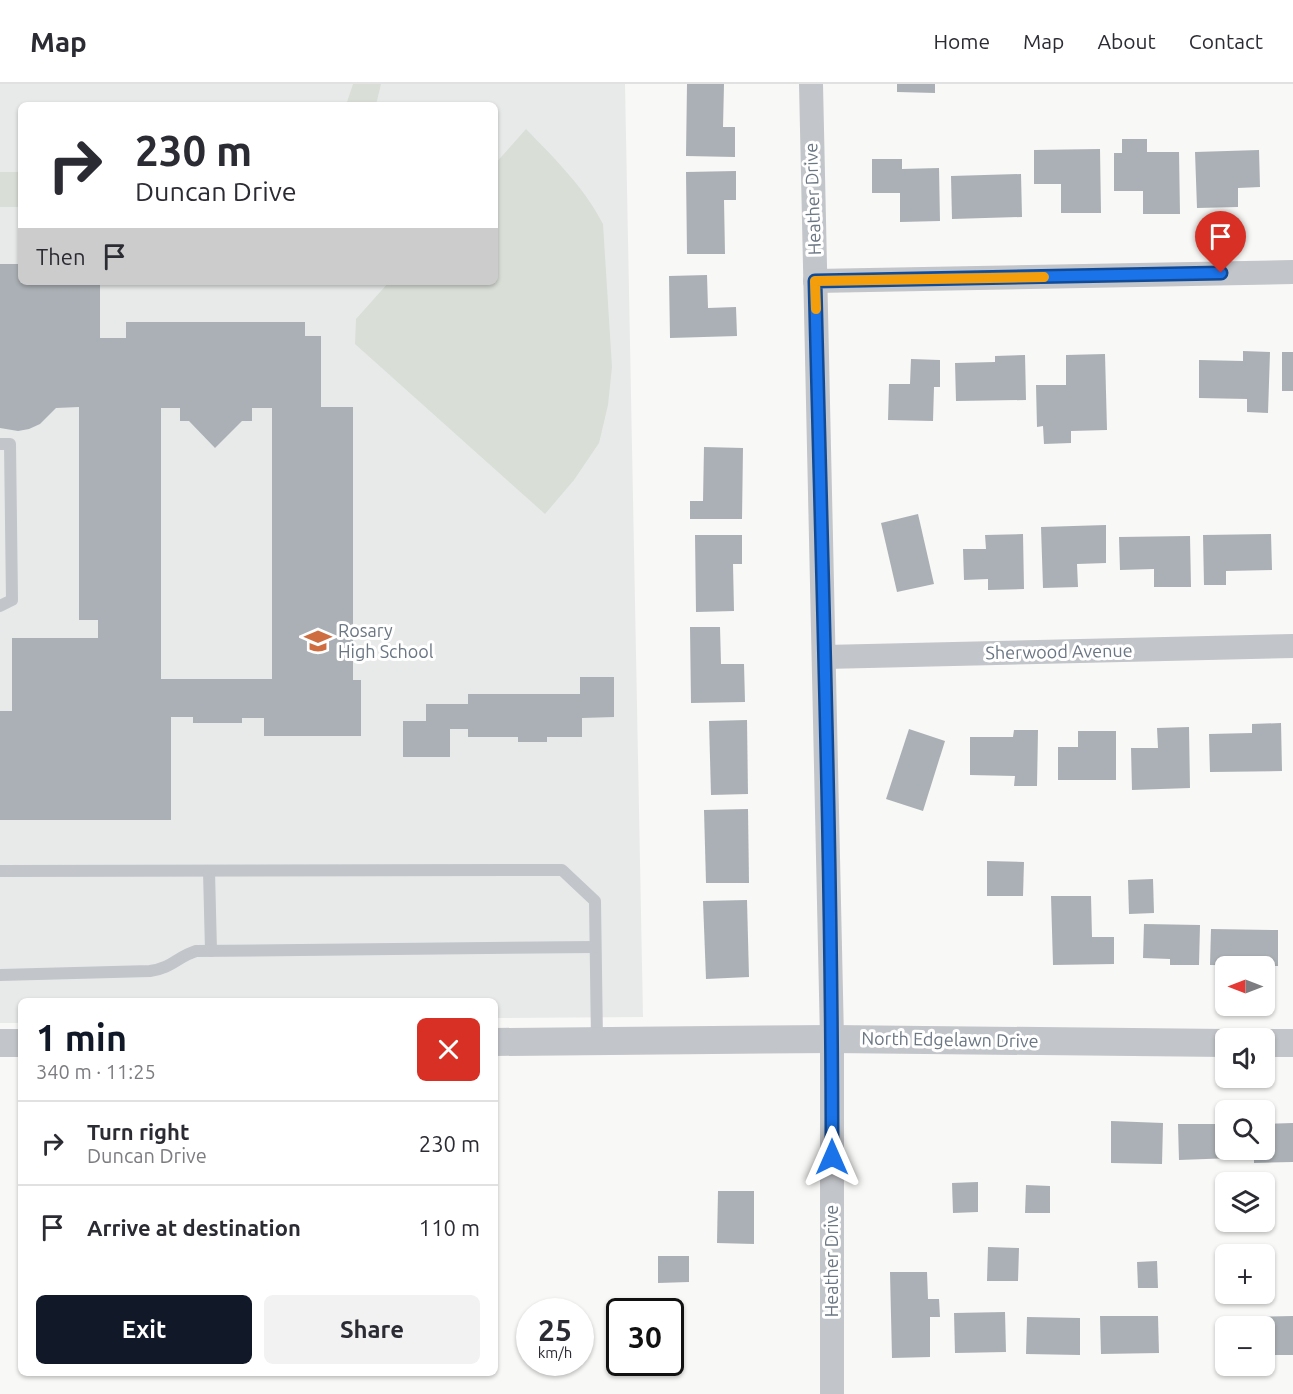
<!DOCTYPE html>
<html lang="en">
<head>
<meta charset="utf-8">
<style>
  :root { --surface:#fff; --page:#f2f2f3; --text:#2b2b33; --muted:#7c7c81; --line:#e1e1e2; --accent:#111827 }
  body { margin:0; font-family:Ubuntu,sans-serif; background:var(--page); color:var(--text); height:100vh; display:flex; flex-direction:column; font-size:22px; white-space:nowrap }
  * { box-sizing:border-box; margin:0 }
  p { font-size:20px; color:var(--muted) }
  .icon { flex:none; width:33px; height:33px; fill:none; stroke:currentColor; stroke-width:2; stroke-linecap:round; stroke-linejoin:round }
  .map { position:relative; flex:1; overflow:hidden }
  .drawer { position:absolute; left:18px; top:914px; width:480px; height:378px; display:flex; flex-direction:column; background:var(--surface); border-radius:9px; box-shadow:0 2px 4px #0004 }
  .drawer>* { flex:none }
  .banner { position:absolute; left:18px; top:18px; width:480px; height:183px; border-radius:9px; box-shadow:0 2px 4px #0004; background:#fff; color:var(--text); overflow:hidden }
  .needle { width:39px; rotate:270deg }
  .fabs { position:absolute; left:1215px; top:872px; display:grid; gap:12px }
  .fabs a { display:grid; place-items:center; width:60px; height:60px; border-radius:9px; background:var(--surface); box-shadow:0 2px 4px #0004; font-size:30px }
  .speed { position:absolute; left:516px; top:1214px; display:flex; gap:12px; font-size:30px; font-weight:700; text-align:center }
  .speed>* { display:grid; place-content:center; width:78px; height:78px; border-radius:50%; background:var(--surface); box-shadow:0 2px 4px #0004; line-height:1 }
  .speed small { font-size:15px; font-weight:400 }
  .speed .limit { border:3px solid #111; border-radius:9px; background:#fff; color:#111 }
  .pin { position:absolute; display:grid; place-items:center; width:51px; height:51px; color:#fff; margin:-62px -26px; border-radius:50% 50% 50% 0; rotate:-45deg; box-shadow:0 0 6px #0007 }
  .pin .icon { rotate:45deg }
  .me { position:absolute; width:66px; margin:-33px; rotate:0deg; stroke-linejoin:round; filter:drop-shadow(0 0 4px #0008) }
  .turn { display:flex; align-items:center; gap:21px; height:126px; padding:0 18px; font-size:27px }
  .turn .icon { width:78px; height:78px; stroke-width:2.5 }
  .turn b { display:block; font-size:42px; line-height:51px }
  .then { display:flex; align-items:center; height:57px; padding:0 18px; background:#0003; gap:12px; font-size:22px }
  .round { display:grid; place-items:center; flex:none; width:63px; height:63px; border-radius:9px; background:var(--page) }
  .overview { display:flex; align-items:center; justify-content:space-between; height:102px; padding:0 18px }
  h1 { font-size:36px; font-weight:700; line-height:45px; color:var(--accent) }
  .cta { display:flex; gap:12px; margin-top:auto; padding:12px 18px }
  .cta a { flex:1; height:69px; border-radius:9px; background:var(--accent); color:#fff; font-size:24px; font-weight:700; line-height:69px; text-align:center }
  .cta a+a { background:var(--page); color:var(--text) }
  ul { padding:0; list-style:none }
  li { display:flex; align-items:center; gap:18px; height:84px; padding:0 18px; border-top:2px solid var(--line) }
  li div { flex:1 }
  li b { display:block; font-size:22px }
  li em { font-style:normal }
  header { display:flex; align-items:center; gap:36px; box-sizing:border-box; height:84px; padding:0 30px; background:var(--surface); border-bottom:2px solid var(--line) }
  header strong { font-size:28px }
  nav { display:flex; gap:33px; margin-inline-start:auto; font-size:21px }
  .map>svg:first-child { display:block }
  .built { fill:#e8eae9; fill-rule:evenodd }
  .green { fill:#d9ded7 }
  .building { fill:#aab0b5; fill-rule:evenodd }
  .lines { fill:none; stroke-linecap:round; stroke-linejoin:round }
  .service { stroke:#c2c5c9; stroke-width:12 }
  .minor { stroke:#c2c5c9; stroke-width:24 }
  .tertiary { stroke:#c2c5c9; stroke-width:28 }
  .route-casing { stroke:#114b97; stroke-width:15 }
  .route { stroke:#1a73e8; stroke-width:10 }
  .slow { stroke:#f59e0b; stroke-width:10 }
  .labels { text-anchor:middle; stroke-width:6; stroke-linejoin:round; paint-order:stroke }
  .street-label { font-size:18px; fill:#6b7683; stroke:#fff }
  .poi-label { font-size:18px; fill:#6b7683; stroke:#fff; text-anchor:start }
</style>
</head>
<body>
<header>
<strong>Map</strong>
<nav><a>Home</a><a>Map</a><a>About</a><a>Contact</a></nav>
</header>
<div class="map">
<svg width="1293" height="1310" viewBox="0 0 1293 1310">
  <rect width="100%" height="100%" fill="#f8f8f6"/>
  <path class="built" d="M0,0H625L643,933L495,934V916H21V939H0ZM21,21H495V198H21Z"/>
  <g class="green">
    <polygon points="353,0 381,0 376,21 346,21"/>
    <path d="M526,45C555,75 584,103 603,140L612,283L608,321L599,359L574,396L545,430L355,260L356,235L389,198H495V80Z"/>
    <rect x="0" y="88" width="21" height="35"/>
  </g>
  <g class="building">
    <polygon points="687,0 724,0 723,43 735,43 735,73 686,72"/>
    <polygon points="897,0 935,0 935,9 897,8"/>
    <polygon points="1122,55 1147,55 1147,68 1179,68 1180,130 1143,130 1143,107 1114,107 1114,69 1122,69"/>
    <polygon points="1100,65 1101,129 1061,129 1061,100 1034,100 1034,66"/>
    <polygon points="1259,66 1260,103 1238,104 1238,123 1197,124 1195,68"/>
    <polygon points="872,75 902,75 902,85 939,84 940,137 900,138 900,109 872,109"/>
    <polygon points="736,87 736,116 724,116 725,170 687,170 686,88"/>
    <polygon points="1021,90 1022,133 952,135 951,92"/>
    <path d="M0,180H21V198H100V254H126V238H305V252H321V323H353V596H361V652H264V634H242V639H193V633H171V736H0V627H12V554H98V536H79V323L56,324L40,340L29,345L18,347L0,344ZM161,324H180V337H189L215,364L242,337H252V324H272V595H161Z"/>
    <polygon points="707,191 708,224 736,223 737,252 670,254 669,192"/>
    <polygon points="1243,267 1270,268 1268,329 1247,328 1247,315 1199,314 1199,276 1243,277"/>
    <rect x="1282" y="268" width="11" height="39"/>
    <polygon points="1105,270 1107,346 1071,347 1071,359 1044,360 1043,342 1037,343 1036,301 1066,301 1066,271"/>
    <polygon points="1025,271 1026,316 956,317 955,279 995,278 995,272"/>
    <polygon points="911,275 940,276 940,303 934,303 933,337 888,336 889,300 910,300"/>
    <polygon points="704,363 743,364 742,435 690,435 690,417 703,417"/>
    <polygon points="918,430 934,500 897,508 881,439"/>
    <polygon points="1106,441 1106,479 1077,480 1078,503 1043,504 1041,443"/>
    <polygon points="1023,450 1024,505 988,506 988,495 964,496 963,465 986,465 985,451"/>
    <polygon points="1271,450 1272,486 1226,487 1226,501 1204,501 1203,451"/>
    <polygon points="695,451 742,451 742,480 733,480 734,527 696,528"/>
    <polygon points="1190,452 1191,503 1154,503 1154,485 1120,486 1119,453"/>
    <polygon points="690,543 720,543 721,580 744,580 745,618 691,619"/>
    <polygon points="580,593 614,593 614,633 582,634 582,653 547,653 547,658 518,658 518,653 468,653 468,645 450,645 450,673 403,673 403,637 426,637 426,620 468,620 468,610 580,610"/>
    <polygon points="747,636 748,710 711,711 709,637"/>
    <polygon points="1281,639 1282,687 1210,688 1209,650 1252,649 1252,640"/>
    <polygon points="1189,643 1190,704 1132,706 1131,664 1158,664 1157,644"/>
    <polygon points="909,645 945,657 923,727 886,715"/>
    <polygon points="1014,646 1038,646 1037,702 1014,702 1015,692 970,691 970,653 1013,653"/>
    <polygon points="1078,647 1116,647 1116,696 1058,696 1058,663 1078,663"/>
    <polygon points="748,725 749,799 706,799 704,726"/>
    <polygon points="987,777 1024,778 1023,812 987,812"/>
    <polygon points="1153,795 1154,829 1129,830 1128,796"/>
    <polygon points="1051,812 1091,812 1092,853 1114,853 1114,880 1053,881"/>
    <polygon points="747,816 749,893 706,895 703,817"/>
    <polygon points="1144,840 1200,841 1199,881 1170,881 1170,875 1143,874"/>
    <polygon points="1211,845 1278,846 1278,882 1210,881"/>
    <polygon points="1111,1037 1163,1039 1162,1080 1111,1079"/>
    <polygon points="1293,1039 1293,1078 1254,1079 1254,1065 1264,1065 1264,1040"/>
    <polygon points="1178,1040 1226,1040 1226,1065 1233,1065 1233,1074 1179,1076"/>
    <polygon points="978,1098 978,1128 953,1129 952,1099"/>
    <polygon points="1026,1101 1050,1102 1050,1129 1025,1129"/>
    <polygon points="718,1107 754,1107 754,1160 717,1159"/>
    <polygon points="988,1163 1019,1164 1018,1197 987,1197"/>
    <polygon points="658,1172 689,1172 689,1198 658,1199"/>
    <polygon points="1157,1177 1158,1204 1138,1204 1137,1178"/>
    <polygon points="890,1188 927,1188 928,1215 939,1215 940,1233 930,1233 930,1273 892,1274"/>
    <polygon points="1005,1228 1006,1268 955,1269 954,1229"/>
    <polygon points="1100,1232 1158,1232 1159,1269 1101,1270"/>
    <polygon points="1293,1232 1293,1271 1264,1271 1264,1242 1242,1242 1242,1233"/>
    <polygon points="1027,1233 1080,1234 1080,1271 1026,1270"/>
  </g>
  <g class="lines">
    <g class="service">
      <polyline points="0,360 10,360 12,516 0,522"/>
      <polyline points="0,787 562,786 595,817 597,957"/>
      <polyline points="209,787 211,867"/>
      <path d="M0,891L150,887C172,884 177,873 196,867L595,863"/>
    </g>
    <g class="minor">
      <polyline points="811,0 832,955 832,1310"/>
      <polyline points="815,197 1293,188"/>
      <polyline points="825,573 1293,562"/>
    </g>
    <g class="tertiary">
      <polyline points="495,958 832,955 1226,959"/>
      <polyline points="0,959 21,959"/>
      <polyline points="1264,959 1293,959"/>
    </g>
  </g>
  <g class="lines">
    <defs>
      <path id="route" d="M832,1073C832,781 822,489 815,197L1221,189"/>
    </defs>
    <use href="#route" class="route-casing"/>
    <use href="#route" class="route"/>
    <polyline class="slow" points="816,225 815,197 1044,193"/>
  </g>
  <defs>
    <symbol id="school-bare" viewBox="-9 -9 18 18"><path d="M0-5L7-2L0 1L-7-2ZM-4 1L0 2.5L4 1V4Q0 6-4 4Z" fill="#ce6d3f" stroke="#fff" stroke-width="2.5" paint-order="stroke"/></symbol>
  </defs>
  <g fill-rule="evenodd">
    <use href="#school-bare" x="299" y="538" width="38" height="38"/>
  </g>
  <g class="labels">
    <g class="street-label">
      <text transform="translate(813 115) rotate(-92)" y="6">Heather Drive</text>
      <text transform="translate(1059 568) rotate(-1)" y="6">Sherwood Avenue</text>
      <text transform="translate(950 956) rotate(1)" y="6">North Edgelawn Drive</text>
      <text transform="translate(832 1177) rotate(-90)" y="6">Heather Drive</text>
    </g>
    <g class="poi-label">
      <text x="338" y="553">Rosary<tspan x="338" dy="21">High School</tspan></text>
    </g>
  </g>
</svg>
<div class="fabs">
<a><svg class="needle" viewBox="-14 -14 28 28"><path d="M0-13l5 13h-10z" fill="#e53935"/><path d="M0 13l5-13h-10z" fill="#7c7c81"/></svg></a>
<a><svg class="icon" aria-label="sound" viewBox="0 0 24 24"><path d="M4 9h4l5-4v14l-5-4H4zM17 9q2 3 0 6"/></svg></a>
<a><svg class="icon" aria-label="search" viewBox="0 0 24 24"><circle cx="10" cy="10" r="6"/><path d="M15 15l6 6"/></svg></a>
<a><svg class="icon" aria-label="layers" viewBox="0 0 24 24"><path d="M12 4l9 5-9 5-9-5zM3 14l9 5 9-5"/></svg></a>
<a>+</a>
<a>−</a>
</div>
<div class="speed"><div>25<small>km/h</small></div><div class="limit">30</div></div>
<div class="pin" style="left:1221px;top:189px;background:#d93025"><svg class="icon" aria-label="arrive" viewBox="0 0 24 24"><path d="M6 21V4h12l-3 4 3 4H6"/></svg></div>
<svg class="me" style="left:832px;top:1073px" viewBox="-20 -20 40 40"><path d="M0-17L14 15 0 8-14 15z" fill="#1a73e8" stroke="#fff" stroke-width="4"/></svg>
<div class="banner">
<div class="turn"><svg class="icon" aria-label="right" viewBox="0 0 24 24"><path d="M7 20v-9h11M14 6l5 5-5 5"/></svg><div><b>230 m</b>Duncan Drive</div></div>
<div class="then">Then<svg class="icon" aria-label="arrive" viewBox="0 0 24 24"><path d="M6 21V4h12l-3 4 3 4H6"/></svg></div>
</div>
<section class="drawer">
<div class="overview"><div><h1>1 min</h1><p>340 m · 11:25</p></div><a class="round" style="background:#d93025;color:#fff"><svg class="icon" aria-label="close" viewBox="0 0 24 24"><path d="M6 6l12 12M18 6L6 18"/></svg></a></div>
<ul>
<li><svg class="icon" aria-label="right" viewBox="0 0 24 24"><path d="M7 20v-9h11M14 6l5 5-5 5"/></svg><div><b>Turn right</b><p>Duncan Drive</p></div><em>230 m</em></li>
<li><svg class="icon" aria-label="arrive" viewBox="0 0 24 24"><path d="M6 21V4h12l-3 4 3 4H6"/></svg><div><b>Arrive at destination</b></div><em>110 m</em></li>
</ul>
<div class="cta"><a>Exit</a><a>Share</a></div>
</section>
</div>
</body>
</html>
